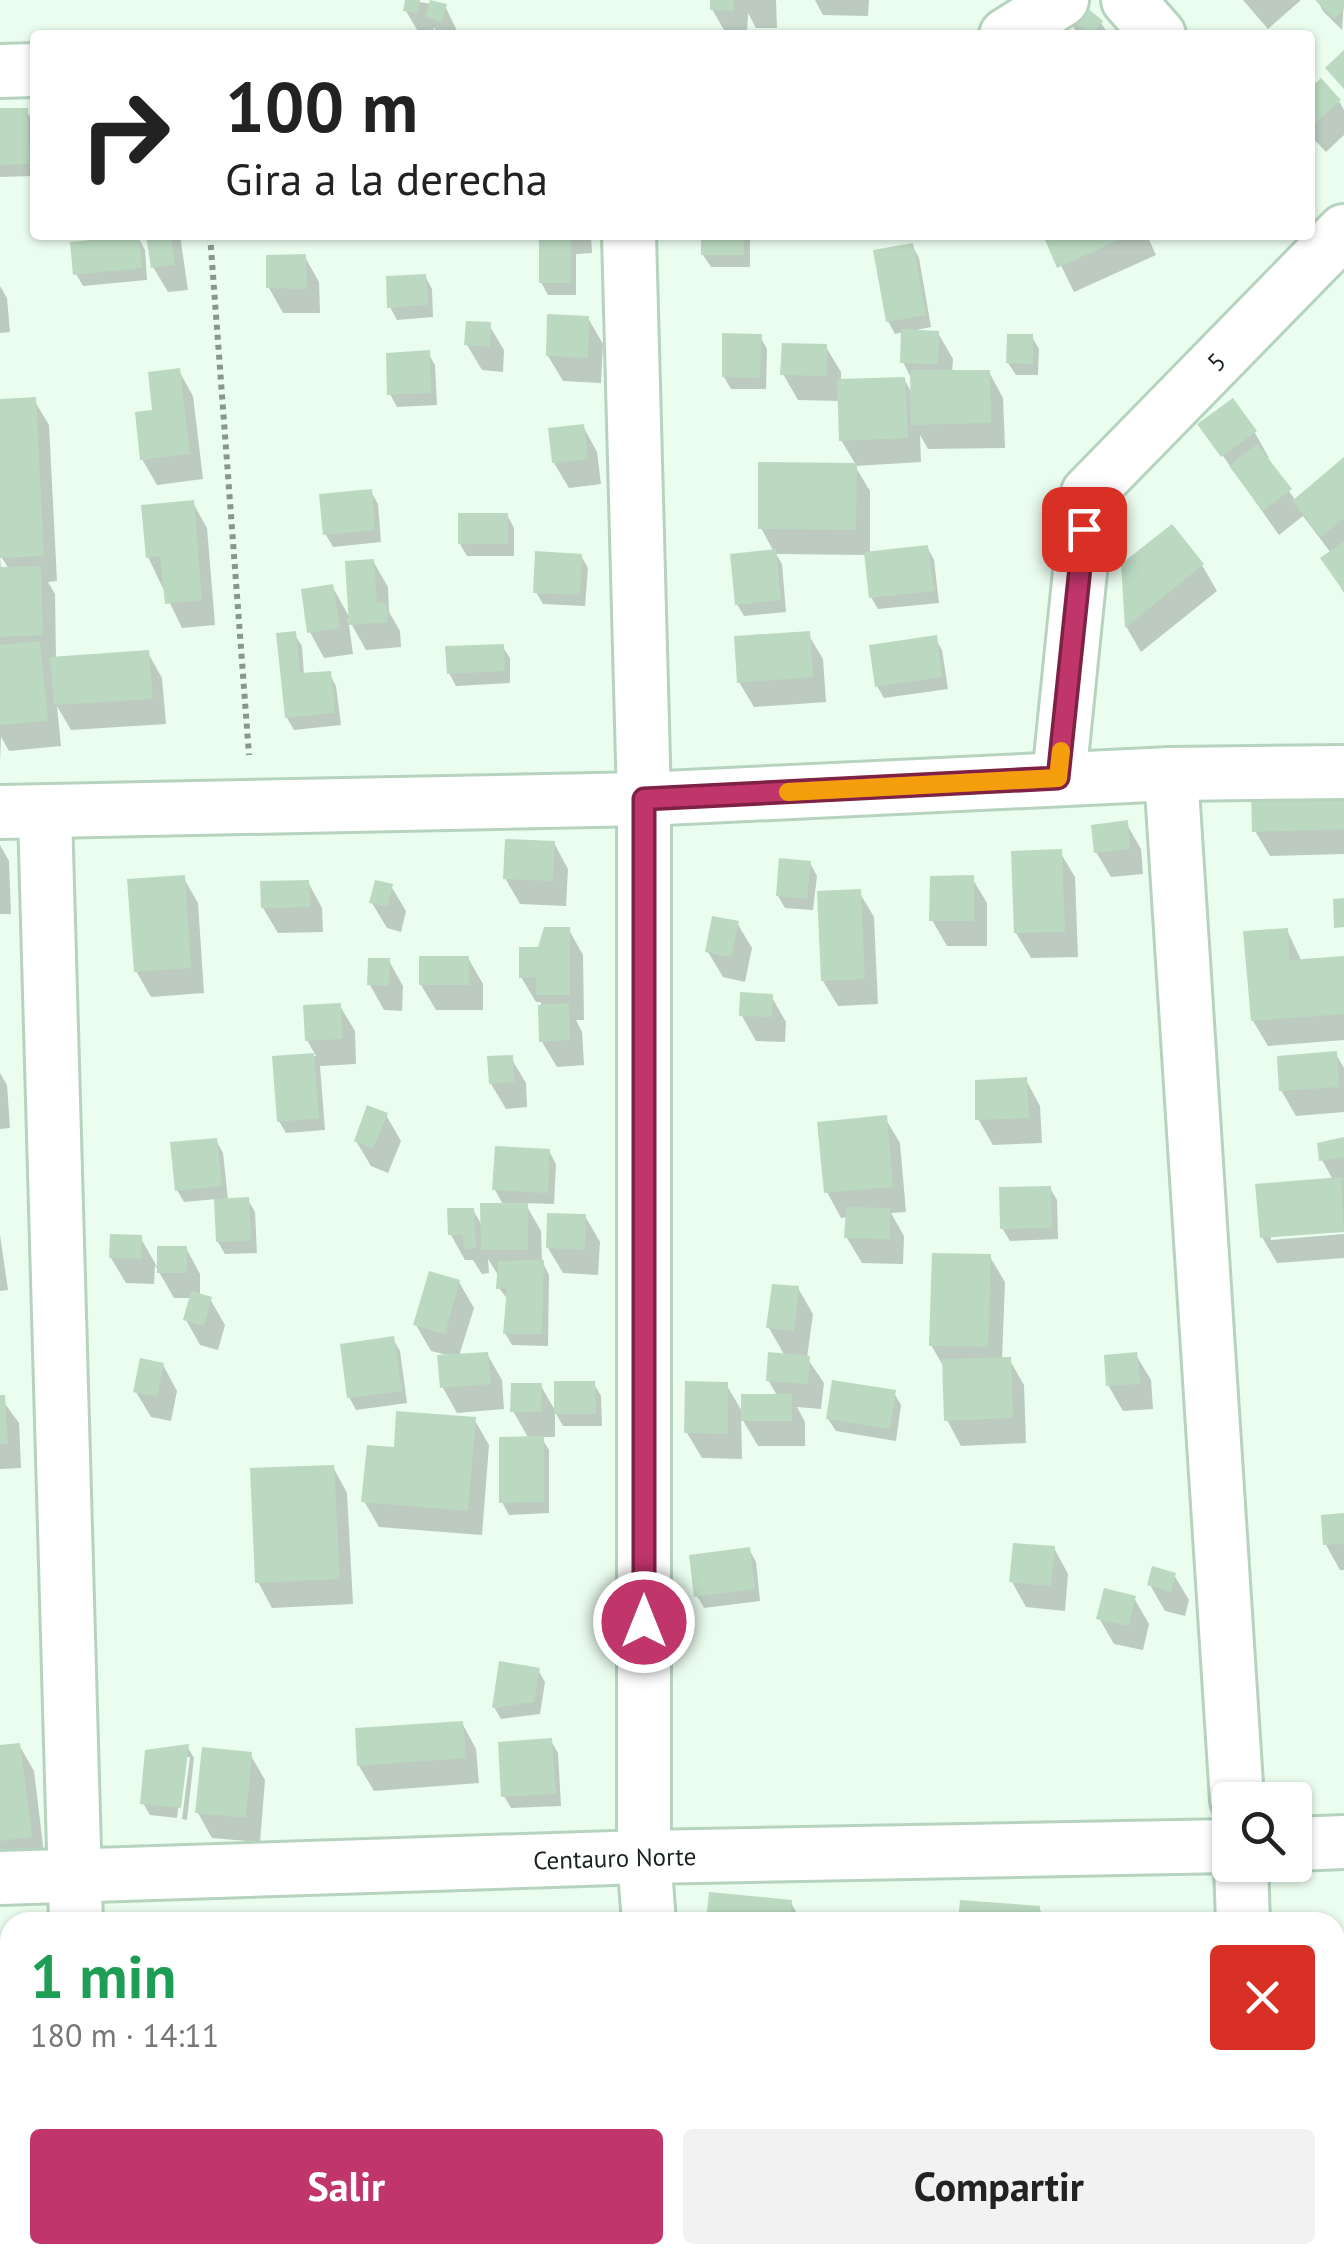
<!DOCTYPE html>
<html lang="es">
<head>
<meta charset="utf-8">
<style>
  :root { --surface:#fff; --page:#f2f2f2; --text:#222; --muted:#767676; --accent:#c0356a }
  body { margin:0; font-family:"PT Sans",sans-serif; background:var(--page); color:var(--text); height:100vh; display:flex; flex-direction:column; font-size:38px; white-space:nowrap }
  * { box-sizing:border-box; margin:0 }
  p { font-size:32px; color:var(--muted) }
  .icon { flex:none; width:55px; height:55px; fill:none; stroke:currentColor; stroke-width:2; stroke-linecap:round; stroke-linejoin:round }
  .map { position:relative; flex:1; overflow:hidden }
  .sheet { position:absolute; left:0px; top:1912px; width:1345px; height:352px; display:flex; flex-direction:column; background:var(--surface); border-radius:30px 30px 0 0; box-shadow:0 2px 8px #0004 }
  .sheet>* { flex:none }
  .guide { position:absolute; left:30px; top:30px; width:1285px; height:210px; border-radius:10px; box-shadow:0 2px 8px #0004; background:#fff; color:var(--text); overflow:hidden }
  .fabs { position:absolute; left:1212px; top:1782px; display:grid; gap:20px }
  .fabs a { display:grid; place-items:center; width:100px; height:100px; border-radius:10px; background:var(--surface); box-shadow:0 2px 8px #0004; font-size:50px }
  .pin { position:absolute; display:grid; place-items:center; width:85px; height:85px; color:#fff; margin:-42px; border-radius:20px; box-shadow:0 5px 15px #0006 }
  .me { position:absolute; width:110px; margin:-55px; rotate:0deg; stroke-linejoin:round; filter:drop-shadow(0 0 8px #0008) }
  .turn { display:flex; align-items:center; gap:35px; height:210px; padding:0 30px; font-size:45px }
  .turn .icon { width:130px; height:130px; stroke-width:2.5 }
  .turn b { display:block; font-size:70px; line-height:85px }
  .round { display:grid; place-items:center; flex:none; width:105px; height:105px; border-radius:10px; background:var(--page) }
  .headline { display:flex; align-items:center; justify-content:space-between; height:170px; padding:0 30px }
  h1 { font-size:60px; font-weight:800; line-height:75px; color:#1e9e55 }
  .button { display:flex; gap:20px; margin-top:auto; padding:20px 30px }
  .button a { flex:1; height:115px; border-radius:10px; background:var(--accent); color:#fff; font-size:40px; font-weight:800; line-height:115px; text-align:center }
  .button a+a { background:var(--page); color:var(--text) }
  .map>svg:first-child { display:block }
  .shadow { fill:#0003; fill-rule:evenodd }
  .building { fill:#bbd9c1 }
  .lines { fill:none; stroke-linecap:round; stroke-linejoin:round }
  .minor-casing { stroke:#b6d4bd; stroke-width:58 }
  .path { stroke:#88978b; stroke-width:6; stroke-dasharray:5 5; stroke-linecap:butt }
  .minor { stroke:#fff; stroke-width:52 }
  .route-casing { stroke:#7d2245; stroke-width:25 }
  .route { stroke:#c0356a; stroke-width:18 }
  .slow { stroke:#f59e0b; stroke-width:18 }
  .labels { text-anchor:middle; stroke-width:8; stroke-linejoin:round; paint-order:stroke }
  .street-label { font-size:25px; fill:#1a251d; stroke:#fff }
</style>
</head>
<body>
<div class="map">
<svg width="1344" height="2263" viewBox="0 0 1344 2263">
  <rect width="100%" height="100%" fill="#ebfdef"/>
  <g class="shadow">
    <polygon points="407,0 445,6 459,35 438,35 434,27 433,35 420,35 406,11"/>
    <polygon points="713,0 776,0 777,28 756,28 748,13 747,35 727,35 712,9"/>
    <polygon points="815,0 869,0 868,16 823,15"/>
    <polygon points="1243,0 1301,0 1268,29"/>
    <polygon points="1317,0 1344,0 1342,30 1323,11"/>
    <polygon points="1068,18 1101,23 1109,35 1078,35"/>
    <polygon points="1310,91 1339,101 1344,110 1344,135 1326,152 1310,135"/>
    <polygon points="26,110 33,122 34,176 0,177 0,111"/>
    <polygon points="149,235 180,235 188,290 168,292 153,267"/>
    <polygon points="265,235 365,235 268,240"/>
    <polygon points="549,235 591,235 592,253 576,254 576,295 548,295 541,282 552,241"/>
    <polygon points="704,235 750,235 750,267 711,267 703,255"/>
    <polygon points="1046,235 1147,235 1156,255 1074,292"/>
    <polygon points="138,237 145,250 147,280 83,286 76,274"/>
    <polygon points="912,245 919,258 931,327 916,330 938,333 953,359 952,373 989,372 1003,398 1005,448 928,449 920,435 921,462 855,466 870,491 870,554 927,547 934,560 939,603 878,609 871,597 866,555 776,554 782,564 786,612 744,616 737,604 774,552 761,528 856,465 841,440 840,401 798,400 783,374 826,347 841,372 841,382 904,379 913,395 912,380 903,362 904,332 895,334 888,321"/>
    <polygon points="305,257 319,282 320,313 283,313 269,288"/>
    <polygon points="425,276 432,289 433,317 397,320 390,307"/>
    <polygon points="0,286 7,298 10,332 0,333"/>
    <polygon points="588,318 603,344 601,383 563,381 548,356"/>
    <polygon points="489,325 504,350 503,372 482,370 467,345"/>
    <polygon points="760,336 767,349 766,389 731,389 724,377"/>
    <polygon points="1032,337 1039,349 1038,375 1016,375 1008,363"/>
    <polygon points="428,353 435,365 437,405 397,407 390,394"/>
    <polygon points="179,371 193,396 203,479 157,485 142,459"/>
    <path d="M34,400L49,425L57,581L48,582L55,594L56,659L148,653L162,678L166,724L71,730L57,706L61,746L9,751L1,737L0,762V402ZM0,555L9,569H1Z"/>
    <polygon points="1201,425 1255,433 1269,458 1266,460 1296,501 1344,461 1344,593 1324,559 1331,553 1303,516 1279,535"/>
    <polygon points="583,426 597,452 601,484 569,488 554,463"/>
    <polygon points="371,492 378,504 381,542 333,547 326,535"/>
    <polygon points="193,503 207,528 215,625 182,628 148,557"/>
    <polygon points="507,515 514,528 514,556 467,556 460,544"/>
    <polygon points="581,556 588,568 585,606 543,604 536,592"/>
    <polygon points="373,561 388,587 389,612 400,631 401,647 366,650 348,618 353,654 324,658 310,632 332,586 351,620"/>
    <polygon points="1124,565 1202,565 1217,591 1141,652 1127,628"/>
    <polygon points="294,634 302,646 304,675 329,673 336,686 341,725 294,730 287,718"/>
    <polygon points="808,634 823,659 826,702 754,707 739,682"/>
    <polygon points="935,638 942,650 948,689 884,698 877,686"/>
    <polygon points="502,646 510,658 510,683 456,686 449,673"/>
    <polygon points="1344,790 1344,854 1270,856 1255,831"/>
    <polygon points="1126,823 1141,849 1143,874 1111,877 1096,852"/>
    <polygon points="554,843 568,869 566,906 520,904 505,878"/>
    <polygon points="0,845 9,861 11,914 0,914"/>
    <polygon points="1060,852 1075,877 1078,957 1031,958 1016,933"/>
    <polygon points="810,863 817,876 813,910 785,908 778,896"/>
    <polygon points="183,877 198,903 204,993 151,997 136,971"/>
    <polygon points="972,878 987,903 987,946 947,946 932,920"/>
    <polygon points="308,882 322,908 323,932 278,933 263,908"/>
    <polygon points="391,886 406,911 401,932 387,928 372,903"/>
    <polygon points="859,892 874,917 878,1004 838,1006 823,981"/>
    <polygon points="737,923 752,948 745,982 723,977 708,952"/>
    <polygon points="569,930 583,955 584,1020 576,1020 582,1032 584,1065 557,1067 542,1042 541,1002 536,1002 521,977 540,950"/>
    <polygon points="1287,930 1302,962 1344,958 1344,1040 1268,1046 1253,1021"/>
    <polygon points="468,958 483,984 483,1010 436,1010 421,985"/>
    <polygon points="389,961 403,986 402,1011 384,1010 370,985"/>
    <polygon points="771,996 786,1022 785,1042 756,1041 742,1016"/>
    <polygon points="340,1006 355,1031 356,1064 320,1066 325,1130 286,1133 279,1121 275,1058 316,1056 307,1040"/>
    <polygon points="1336,1054 1344,1068 1344,1112 1296,1116 1281,1090"/>
    <polygon points="511,1058 526,1083 527,1107 506,1109 491,1084"/>
    <polygon points="0,1073 7,1085 10,1128 0,1129"/>
    <polygon points="1026,1080 1040,1106 1042,1143 993,1145 978,1119"/>
    <polygon points="386,1115 401,1141 388,1173 371,1166 356,1141"/>
    <polygon points="885,1118 900,1143 906,1212 891,1213 904,1236 903,1264 862,1263 847,1238 848,1217 841,1218 827,1192"/>
    <polygon points="216,1140 223,1153 228,1200 248,1200 255,1212 257,1253 225,1254 218,1242 217,1199 184,1202 177,1190"/>
    <polygon points="1344,1140 1344,1229 1271,1235 1271,1240 1344,1234 1344,1258 1277,1263 1262,1237 1333,1180 1322,1160"/>
    <polygon points="549,1151 556,1164 554,1204 525,1203 541,1231 542,1261 549,1275 548,1346 512,1345 505,1333 508,1300 499,1288 498,1275 488,1259 489,1273 482,1274 473,1260 465,1260 451,1235 473,1210 483,1227 504,1206 495,1190"/>
    <polygon points="1050,1188 1057,1200 1058,1239 1010,1241 1002,1228"/>
    <polygon points="585,1216 600,1242 598,1275 563,1273 548,1248"/>
    <polygon points="0,1235 8,1290 0,1291"/>
    <polygon points="140,1237 159,1270 186,1248 200,1274 200,1296 210,1299 225,1325 218,1350 200,1345 186,1320 192,1298 174,1298 155,1265 154,1284 126,1283 111,1258"/>
    <polygon points="990,1257 1005,1282 1002,1360 1009,1359 1024,1385 1026,1443 961,1446 947,1420 945,1369 931,1345"/>
    <polygon points="459,1282 474,1308 459,1356 487,1354 502,1380 504,1409 457,1413 443,1388 451,1356 431,1351 416,1325"/>
    <polygon points="798,1288 813,1314 807,1358 824,1383 821,1409 797,1407 805,1422 805,1446 758,1446 741,1417 742,1459 702,1458 687,1433 726,1384 743,1413 778,1397 768,1380 785,1356 769,1328"/>
    <polygon points="393,1339 400,1351 407,1403 356,1410 349,1397"/>
    <polygon points="1136,1355 1151,1380 1153,1409 1123,1411 1108,1385"/>
    <polygon points="163,1365 177,1391 171,1421 151,1417 136,1392"/>
    <polygon points="594,1384 601,1396 602,1426 563,1426 555,1412 555,1437 541,1437 549,1450 549,1513 509,1515 502,1502 529,1439 513,1411 541,1386 556,1412"/>
    <polygon points="894,1393 901,1405 896,1441 836,1431 828,1419"/>
    <polygon points="0,1397 19,1423 21,1468 0,1469"/>
    <polygon points="474,1419 489,1445 482,1535 379,1527 364,1501 396,1450"/>
    <polygon points="333,1467 347,1493 353,1604 272,1608 258,1582"/>
    <polygon points="1344,1515 1344,1570 1340,1570 1326,1545"/>
    <polygon points="1054,1548 1068,1574 1065,1611 1026,1607 1012,1582"/>
    <polygon points="749,1549 756,1562 760,1601 704,1608 697,1596"/>
    <polygon points="1174,1575 1189,1600 1185,1616 1165,1611 1150,1585"/>
    <polygon points="1134,1598 1149,1624 1143,1650 1114,1644 1099,1618"/>
    <polygon points="538,1670 545,1682 540,1714 501,1719 494,1707"/>
    <polygon points="462,1723 476,1749 479,1783 374,1791 359,1766"/>
    <polygon points="551,1741 558,1753 561,1806 511,1808 504,1796"/>
    <polygon points="19,1745 34,1771 45,1862 0,1867 0,1748"/>
    <polygon points="187,1746 194,1758 187,1820 182,1819 190,1757 185,1757 177,1818 150,1815 143,1803"/>
    <polygon points="250,1754 265,1780 260,1842 212,1838 198,1813"/>
    <polygon points="711,1895 791,1903 802,1922 709,1922"/>
    <polygon points="962,1903 1039,1908 1047,1922 961,1922"/>
    <polygon points="1335,2066 1344,2067 1344,2139 1335,2139"/>
    <polygon points="1335,2187 1344,2189 1344,2236 1335,2235"/>
    <polygon points="1111,2255 1204,2255 1208,2263 1113,2263"/>
  </g>
  <g class="building">
    <polygon points="405,0 420,0 418,13 403,11"/>
    <polygon points="430,0 447,4 442,22 425,17"/>
    <polygon points="710,0 734,0 733,11 710,10"/>
    <polygon points="1315,0 1344,0 1344,9 1334,19"/>
    <polygon points="1079,1 1103,21 1093,35 1065,18"/>
    <polygon points="1344,50 1344,89 1325,68"/>
    <polygon points="1321,78 1341,100 1310,128 1310,88"/>
    <polygon points="0,108 28,108 29,164 0,165"/>
    <polygon points="139,235 142,268 73,275 70,242"/>
    <polygon points="146,235 171,235 175,265 151,268"/>
    <rect x="701" y="235" width="43" height="20"/>
    <polygon points="1043,235 1130,235 1057,268"/>
    <rect x="539" y="238" width="32" height="45"/>
    <polygon points="913,243 926,315 886,322 873,250"/>
    <polygon points="306,254 307,289 266,288 266,255"/>
    <polygon points="426,274 428,305 387,308 386,276"/>
    <polygon points="547,314 589,316 588,358 546,356"/>
    <polygon points="466,321 491,322 490,347 464,345"/>
    <polygon points="901,329 939,331 938,364 900,363"/>
    <polygon points="722,333 762,334 760,378 722,377"/>
    <polygon points="1007,334 1033,334 1033,364 1006,363"/>
    <polygon points="782,343 827,344 827,376 780,375"/>
    <polygon points="430,350 431,393 387,395 386,353"/>
    <polygon points="180,368 190,454 140,460 135,412 152,410 148,372"/>
    <polygon points="910,370 990,370 991,423 911,425"/>
    <polygon points="905,377 908,438 839,441 837,379"/>
    <polygon points="36,397 44,556 0,558 0,399"/>
    <polygon points="1233,398 1257,431 1221,457 1197,424"/>
    <polygon points="584,424 588,459 552,463 548,428"/>
    <polygon points="1257,444 1292,489 1263,511 1229,466"/>
    <polygon points="1344,457 1344,518 1321,537 1292,501"/>
    <polygon points="758,462 857,463 856,530 758,529"/>
    <polygon points="372,489 375,530 323,535 319,494"/>
    <polygon points="194,500 202,600 165,604 160,556 146,558 141,505"/>
    <rect x="458" y="513" width="50" height="31"/>
    <polygon points="1172,524 1204,564 1125,628 1121,564"/>
    <polygon points="1344,541 1344,592 1320,558"/>
    <polygon points="928,545 934,591 869,598 864,552"/>
    <polygon points="776,549 781,600 735,605 730,554"/>
    <polygon points="535,551 582,554 580,595 533,593"/>
    <polygon points="374,559 377,603 387,603 388,622 349,625 345,561"/>
    <polygon points="41,566 43,635 0,637 0,567"/>
    <polygon points="333,584 340,628 307,633 301,589"/>
    <polygon points="296,631 300,673 331,671 335,713 285,718 276,633"/>
    <polygon points="810,631 813,677 737,683 734,636"/>
    <polygon points="937,635 942,677 875,687 869,645"/>
    <polygon points="40,641 48,721 0,725 0,645"/>
    <polygon points="504,644 505,671 447,674 445,646"/>
    <polygon points="149,650 153,699 54,705 50,657"/>
    <polygon points="1344,787 1344,829 1252,832 1251,791"/>
    <polygon points="1128,820 1130,849 1094,853 1091,825"/>
    <polygon points="505,839 555,841 553,881 503,879"/>
    <polygon points="1062,849 1065,932 1014,933 1011,851"/>
    <polygon points="779,858 811,861 807,899 776,896"/>
    <polygon points="185,875 191,968 134,972 127,879"/>
    <polygon points="974,875 974,921 929,921 930,876"/>
    <polygon points="309,880 310,907 261,908 260,881"/>
    <polygon points="375,880 393,884 387,907 369,903"/>
    <polygon points="861,889 865,979 821,981 817,891"/>
    <polygon points="1344,898 1344,927 1334,928 1333,899"/>
    <polygon points="712,916 739,921 731,957 705,952"/>
    <polygon points="544,927 570,927 570,995 536,995 536,977 519,978 519,947 538,947"/>
    <polygon points="1288,928 1289,960 1344,956 1344,1014 1251,1021 1243,931"/>
    <rect x="419" y="956" width="50" height="29"/>
    <polygon points="368,958 390,958 389,986 367,985"/>
    <polygon points="740,992 773,994 772,1017 739,1016"/>
    <polygon points="341,1003 342,1039 305,1041 303,1005"/>
    <polygon points="569,1003 570,1040 539,1042 538,1005"/>
    <polygon points="1337,1051 1339,1087 1279,1091 1277,1056"/>
    <polygon points="314,1053 319,1118 277,1122 272,1056"/>
    <polygon points="513,1055 514,1082 489,1084 487,1056"/>
    <polygon points="1027,1077 1029,1118 975,1120 975,1080"/>
    <polygon points="367,1105 388,1113 373,1149 354,1141"/>
    <polygon points="887,1115 893,1187 824,1193 817,1122"/>
    <polygon points="1344,1137 1344,1157 1319,1161 1317,1143"/>
    <polygon points="217,1138 222,1186 175,1191 170,1142"/>
    <polygon points="495,1146 550,1149 548,1193 492,1190"/>
    <polygon points="1341,1177 1344,1232 1260,1238 1255,1184"/>
    <polygon points="1051,1186 1052,1228 1000,1229 999,1187"/>
    <polygon points="249,1197 251,1241 216,1242 214,1199"/>
    <polygon points="480,1203 528,1203 528,1250 481,1250"/>
    <polygon points="846,1207 890,1208 890,1239 844,1238"/>
    <polygon points="447,1208 474,1208 476,1248 464,1249 463,1235 448,1235"/>
    <polygon points="547,1213 586,1214 585,1250 546,1248"/>
    <polygon points="110,1234 142,1235 141,1259 109,1258"/>
    <rect x="157" y="1246" width="30" height="27"/>
    <polygon points="932,1253 991,1254 988,1347 929,1346"/>
    <polygon points="544,1260 542,1334 503,1334 507,1288 496,1289 498,1261"/>
    <polygon points="429,1271 460,1280 445,1334 413,1325"/>
    <polygon points="772,1284 799,1286 794,1331 766,1328"/>
    <polygon points="191,1291 212,1297 204,1326 183,1320"/>
    <polygon points="394,1336 402,1391 347,1398 340,1344"/>
    <polygon points="488,1352 491,1384 440,1388 437,1355"/>
    <polygon points="768,1352 810,1356 808,1384 766,1381"/>
    <polygon points="1137,1352 1140,1384 1106,1386 1104,1355"/>
    <polygon points="1011,1357 1013,1418 944,1421 942,1359"/>
    <polygon points="140,1358 164,1363 157,1397 133,1392"/>
    <polygon points="832,1380 896,1390 890,1429 826,1419"/>
    <polygon points="554,1381 595,1381 596,1414 554,1414"/>
    <polygon points="685,1381 728,1382 728,1434 684,1433"/>
    <polygon points="511,1383 542,1383 541,1412 510,1412"/>
    <rect x="741" y="1394" width="51" height="27"/>
    <polygon points="0,1395 5,1395 8,1443 0,1444"/>
    <polygon points="396,1411 476,1417 468,1511 361,1502 367,1445 394,1447"/>
    <polygon points="544,1436 544,1502 499,1503 499,1437"/>
    <polygon points="334,1465 340,1579 255,1583 250,1468"/>
    <polygon points="1344,1513 1344,1544 1323,1545 1321,1515"/>
    <polygon points="1013,1543 1055,1546 1051,1586 1009,1582"/>
    <polygon points="750,1547 755,1589 694,1597 689,1555"/>
    <polygon points="1152,1566 1176,1573 1171,1592 1147,1585"/>
    <polygon points="1104,1588 1136,1596 1129,1626 1096,1619"/>
    <polygon points="499,1661 540,1668 534,1702 492,1708"/>
    <polygon points="463,1721 466,1758 357,1766 355,1728"/>
    <polygon points="552,1738 556,1794 501,1797 498,1742"/>
    <polygon points="20,1743 32,1837 0,1841 0,1745"/>
    <polygon points="189,1744 181,1808 140,1804 145,1750"/>
    <polygon points="202,1747 252,1752 246,1818 195,1813"/>
    <polygon points="709,1892 792,1900 790,1922 706,1922"/>
    <polygon points="960,1900 1040,1906 1039,1922 958,1922"/>
    <rect x="1335" y="2064" width="9" height="50"/>
    <polygon points="1335,2184 1344,2186 1341,2226 1335,2225"/>
    <polygon points="1109,2255 1198,2255 1199,2263 1110,2263"/>
  </g>
  <g class="lines">
    <defs>
      <g id="minor">
        <polyline points="1128,0 1159,35"/>
        <polyline points="1006,35 1062,0"/>
        <polyline points="0,71 35,70"/>
        <polyline points="629,235 644,799 644,1857 649,1922"/>
        <polyline points="1171,774 1237,1800"/>
        <path id="s1" d="M1059,778L1088,493L1344,231"/>
        <polyline points="0,812 644,799 1171,774 1344,772"/>
        <polyline points="45,814 76,1922"/>
        <polyline points="1295,1844 1344,1842"/>
        <polyline points="1241,1865 1243,1922"/>
        <path id="s2" d="M0,1878L644,1857L1230,1846"/>
        <polyline points="95,2255 96,2263"/>
        <polyline points="673,2255 674,2263"/>
        <polyline points="1259,2255 1259,2263"/>
      </g>
    </defs>
    <use href="#minor" class="minor-casing"/>
    <polyline class="path" points="210,235 249,755"/>
    <use href="#minor" class="minor"/>
  </g>
  <g class="lines">
    <defs>
      <polyline id="route" points="644,1622 644,799 1058,778 1084,529"/>
    </defs>
    <use href="#route" class="route-casing"/>
    <use href="#route" class="route"/>
    <polyline class="slow" points="788,792 1058,778 1061,751"/>
  </g>
  <g class="labels">
    <g class="street-label">
      <text dy="9" stroke="none"><textPath href="#s1" startOffset="470">5</textPath></text>
      <text dy="9" stroke="none"><textPath href="#s2" startOffset="615">Centauro Norte</textPath></text>
    </g>
  </g>
</svg>
<div class="fabs">
<a><svg class="icon" aria-label="search" viewBox="0 0 24 24"><circle cx="10" cy="10" r="6"/><path d="M15 15l6 6"/></svg></a>
</div>
<div class="pin" style="left:1084px;top:529px;background:#d93025"><svg class="icon" aria-label="arrive" viewBox="0 0 24 24"><path d="M6 21V4h12l-3 4 3 4H6"/></svg></div>
<svg class="me" style="left:644px;top:1622px" viewBox="-20 -20 40 40"><circle r="17" fill="#c0356a" stroke="#fff" stroke-width="3"/><path d="M0-11L8 9 0 5-8 9z" fill="#fff"/></svg>
<div class="guide">
<div class="turn"><svg class="icon" aria-label="right" viewBox="0 0 24 24"><path d="M7 20v-9h11M14 6l5 5-5 5"/></svg><div><b>100 m</b>Gira a la derecha</div></div>
</div>
<section class="sheet">
<div class="headline"><div><h1>1 min</h1><p>180 m · 14:11</p></div><a class="round" style="background:#d93025;color:#fff"><svg class="icon" aria-label="close" viewBox="0 0 24 24"><path d="M6 6l12 12M18 6L6 18"/></svg></a></div>
<div class="button"><a>Salir</a><a>Compartir</a></div>
</section>
</div>
</body>
</html>
